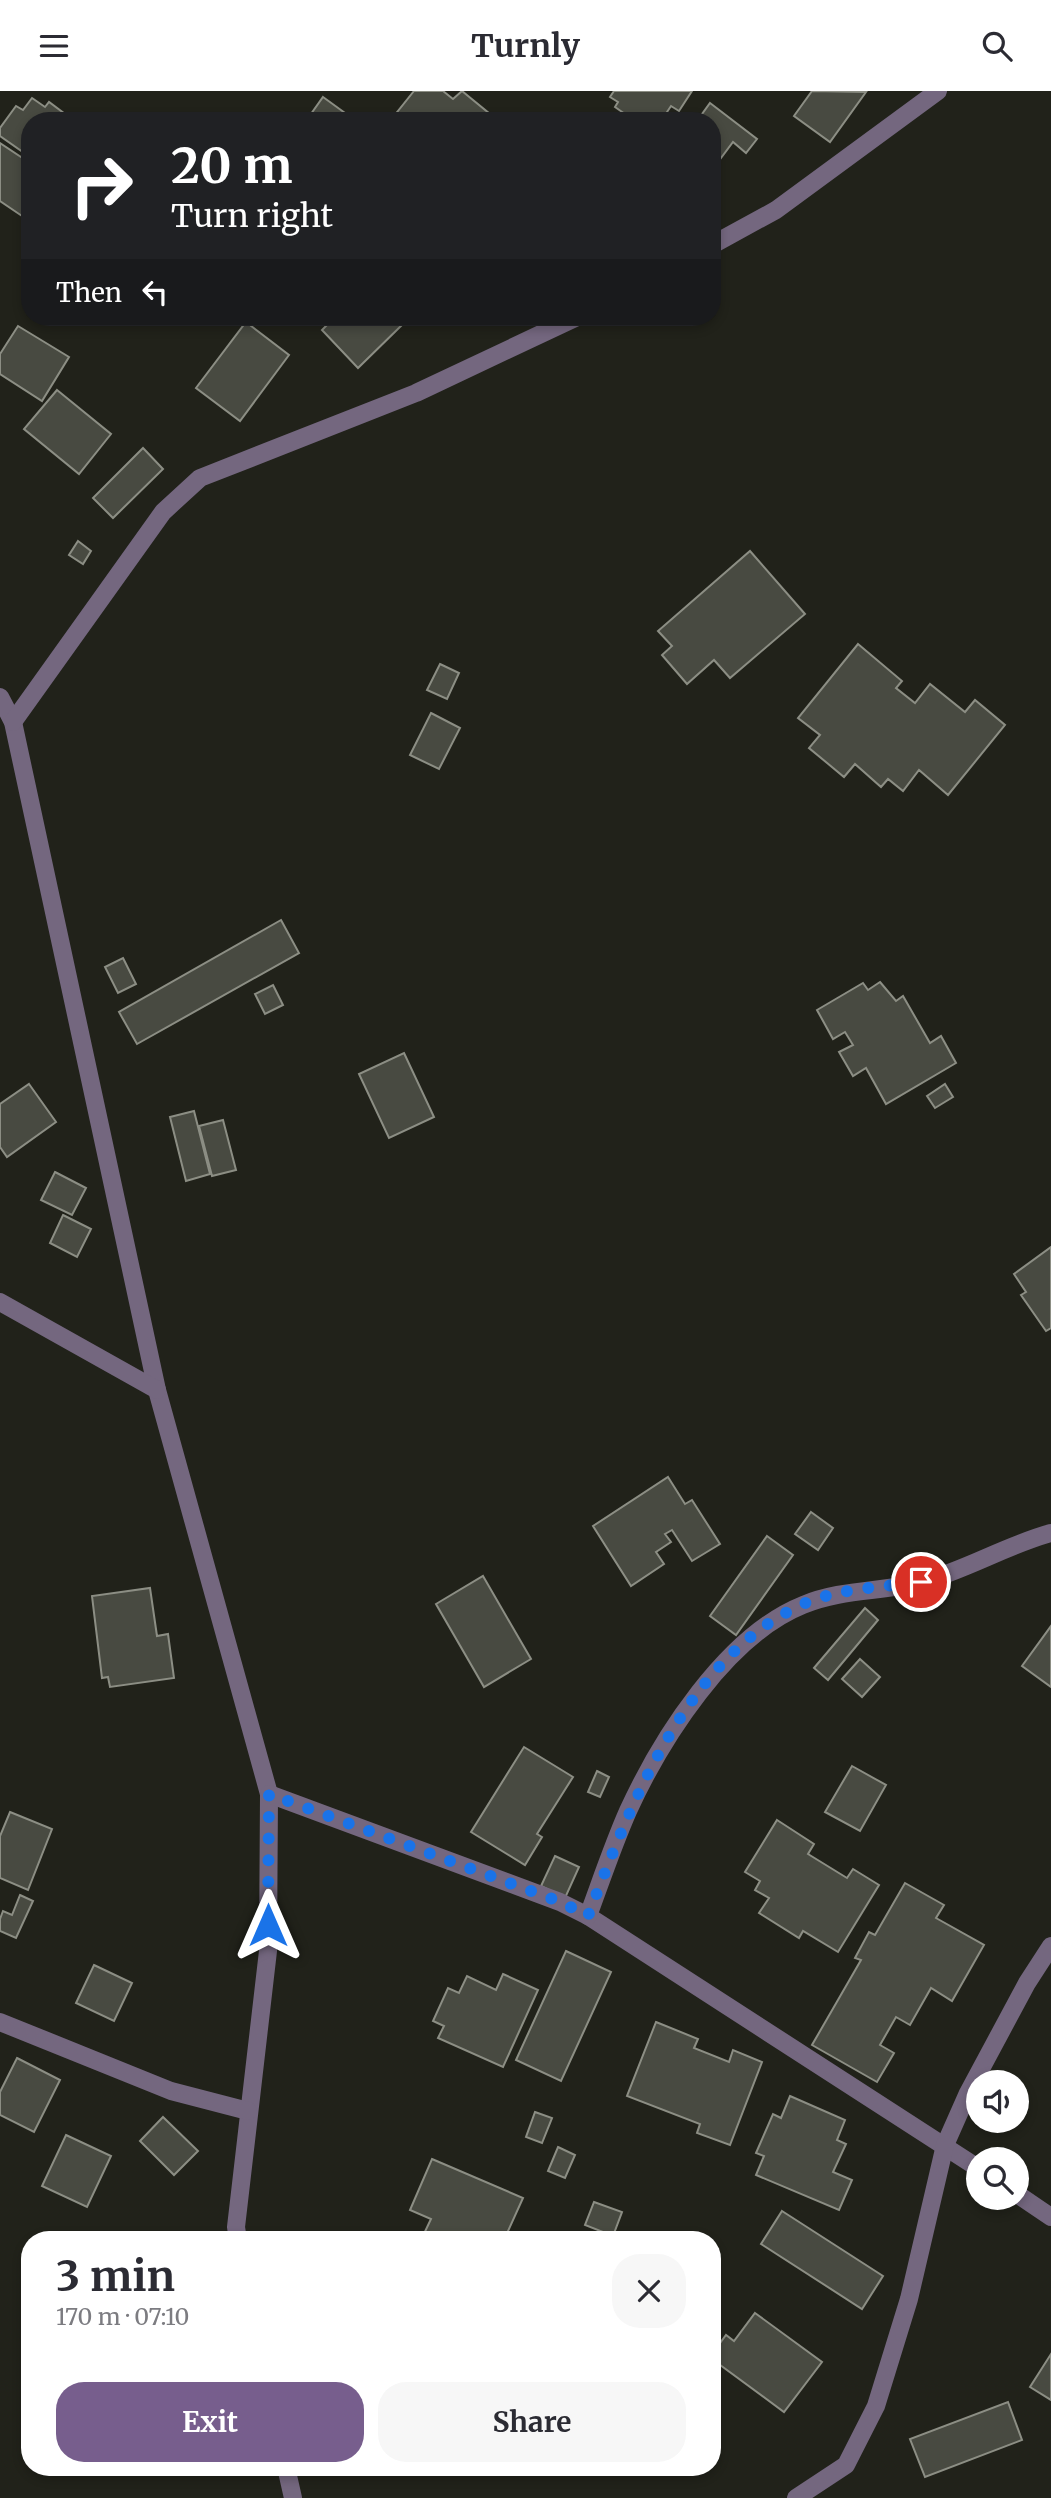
<!DOCTYPE html>
<html lang="en">
<head>
<meta charset="utf-8">
<style>
  :root { --surface:#fff; --page:#f7f7f7; --text:#2b2b33; --muted:#7c7c81; --accent:#775e8d }
  body { margin:0; font-family:Merriweather,serif; background:var(--page); color:var(--text); height:100vh; display:flex; flex-direction:column; font-size:26px; white-space:nowrap }
  * { box-sizing:border-box; margin:0 }
  p { font-size:23px; color:var(--muted) }
  .icon { flex:none; width:38px; height:38px; fill:none; stroke:currentColor; stroke-width:2; stroke-linecap:round; stroke-linejoin:round }
  .map { position:relative; flex:1; overflow:hidden }
  .side { position:absolute; left:21px; top:2140px; width:700px; height:245px; display:flex; flex-direction:column; background:var(--surface); border-radius:28px; box-shadow:0 4px 10px #0003 }
  .side>* { flex:none }
  .hud { position:absolute; left:21px; top:21px; width:700px; height:214px; border-radius:28px; box-shadow:0 4px 10px #0003; background:#202124; color:#fff; overflow:hidden }
  .controls { position:absolute; left:966px; top:1979px; display:grid; gap:14px }
  .controls a { display:grid; place-items:center; width:63px; height:63px; border-radius:50%; background:var(--surface); box-shadow:0 4px 10px #0003; font-size:35px }
  .pin { position:absolute; display:grid; place-items:center; width:60px; height:60px; color:#fff; margin:-30px; border:4px solid #fff; border-radius:50%; box-shadow:0 2px 7px #0007 }
  .me { position:absolute; width:77px; margin:-38px; rotate:0deg; stroke-linejoin:round; filter:drop-shadow(0 0 5px #0008) }
  .turn { display:flex; align-items:center; gap:24px; height:147px; padding:0 35px; font-size:32px }
  .turn .icon { width:91px; height:91px; stroke-width:2.5 }
  .turn b { display:block; font-size:49px; line-height:60px }
  .then { display:flex; align-items:center; height:66px; padding:0 35px; background:#0003; gap:14px; font-size:26px }
  .round { display:grid; place-items:center; flex:none; width:74px; height:74px; border-radius:28px; background:var(--page) }
  .head { display:flex; align-items:center; justify-content:space-between; height:119px; padding:0 35px }
  h1 { font-size:42px; font-weight:700; line-height:52px }
  .primary-button { display:flex; gap:14px; margin-top:auto; padding:14px 35px }
  .primary-button a { flex:1; height:80px; border-radius:28px; background:var(--accent); color:#fff; font-size:28px; font-weight:700; line-height:80px; text-align:center }
  .primary-button a+a { background:var(--page); color:var(--text) }
  header { display:flex; justify-content:space-between; align-items:center; height:91px; padding:0 35px; background:var(--surface); font-size:32px; font-weight:700 }
  .map>svg:first-child { display:block }
  .building { fill:#484a41; stroke:#8c8e84; stroke-width:2 }
  .lines { fill:none; stroke-linecap:round; stroke-linejoin:round }
  .minor { stroke:#74677f; stroke-width:18 }
  .route { stroke:#1a73e8; stroke-width:12; stroke-dasharray:0 21.6 }
</style>
</head>
<body>
<header><svg class="icon" aria-label="menu" viewBox="0 0 24 24"><path d="M4 6h16M4 12h16M4 18h16"/></svg>Turnly<svg class="icon" aria-label="search" viewBox="0 0 24 24"><circle cx="10" cy="10" r="6"/><path d="M15 15l6 6"/></svg></header>
<div class="map">
<svg width="1051" height="2407" viewBox="0 0 1051 2407">
  <rect width="100%" height="100%" fill="#21221a"/>
  <g class="building">
    <polygon points="414,0 443,0 453,8 462,0 490,23 485,30 390,30"/>
    <polygon points="614,0 692,0 679,20 671,15 661,30 635,30 615,16 618,11 610,6"/>
    <polygon points="812,0 866,1 830,51 794,25"/>
    <polygon points="323,6 356,30 306,30"/>
    <polygon points="32,7 45,16 49,11 65,23 61,28 64,30 30,30 30,66 0,45 0,37 16,15 23,19"/>
    <polygon points="710,12 757,48 746,62 733,51 712,79 712,30 697,30"/>
    <polygon points="0,52 30,72 30,114 22,125 0,110"/>
    <polygon points="335,226 399,226 405,231 358,277 322,239"/>
    <polygon points="246,231 289,264 240,330 196,297"/>
    <polygon points="18,235 69,266 42,310 0,283 0,263"/>
    <polygon points="57,299 111,343 79,383 24,338"/>
    <polygon points="143,357 163,378 113,427 93,407"/>
    <polygon points="78,450 91,460 83,473 69,464"/>
    <polygon points="750,460 805,523 730,587 714,569 687,593 662,564 672,555 658,540"/>
    <polygon points="858,553 902,590 896,597 915,612 930,593 965,621 975,609 1005,634 948,704 919,679 903,700 888,688 881,696 855,673 844,686 809,657 820,644 798,627"/>
    <polygon points="440,573 459,582 447,608 427,599"/>
    <polygon points="431,622 460,637 439,678 410,664"/>
    <polygon points="281,829 299,862 137,953 119,921"/>
    <polygon points="123,867 136,893 118,902 105,876"/>
    <polygon points="880,891 896,910 903,905 930,952 941,945 956,972 886,1013 866,977 853,985 839,961 853,954 845,941 833,948 817,919 863,892 868,899"/>
    <polygon points="273,894 283,914 265,923 255,903"/>
    <polygon points="404,962 434,1026 389,1047 359,983"/>
    <polygon points="29,993 56,1031 7,1066 0,1056 0,1013"/>
    <polygon points="945,993 953,1006 935,1017 927,1005"/>
    <polygon points="194,1020 210,1083 186,1090 170,1026"/>
    <polygon points="223,1029 236,1079 212,1085 199,1035"/>
    <polygon points="55,1081 86,1097 72,1124 41,1109"/>
    <polygon points="63,1124 91,1138 77,1166 50,1152"/>
    <polygon points="1051,1156 1051,1237 1046,1240 1021,1204 1026,1201 1014,1183"/>
    <polygon points="668,1386 685,1413 692,1409 720,1453 692,1470 672,1439 665,1443 671,1451 656,1461 664,1473 631,1495 593,1435"/>
    <polygon points="811,1421 833,1437 818,1459 795,1443"/>
    <polygon points="767,1445 793,1464 736,1544 710,1525"/>
    <polygon points="483,1485 531,1568 484,1596 436,1513"/>
    <polygon points="150,1497 157,1545 168,1543 174,1587 110,1596 108,1586 102,1587 92,1505"/>
    <polygon points="865,1517 878,1529 828,1589 814,1577"/>
    <polygon points="1051,1535 1051,1596 1022,1575"/>
    <polygon points="860,1568 880,1586 862,1606 842,1588"/>
    <polygon points="524,1656 573,1686 537,1743 542,1746 525,1774 471,1741"/>
    <polygon points="852,1675 886,1694 860,1740 825,1721"/>
    <polygon points="597,1680 609,1686 600,1706 588,1701"/>
    <polygon points="10,1721 52,1738 28,1799 0,1787 0,1745"/>
    <polygon points="777,1729 814,1753 808,1763 847,1787 853,1778 879,1794 838,1861 803,1840 799,1847 759,1822 769,1807 755,1799 760,1790 745,1781"/>
    <polygon points="555,1765 579,1776 565,1807 541,1795"/>
    <polygon points="905,1792 944,1814 936,1827 984,1854 952,1910 931,1897 910,1934 896,1926 880,1954 894,1962 877,1991 812,1954 861,1869 855,1867 869,1841 875,1844"/>
    <polygon points="20,1804 33,1810 16,1847 0,1840 0,1828 3,1820 12,1824"/>
    <polygon points="566,1860 611,1881 561,1990 516,1969"/>
    <polygon points="94,1874 132,1892 114,1930 76,1912"/>
    <polygon points="503,1883 538,1899 503,1976 438,1947 444,1935 433,1930 448,1897 459,1902 467,1885 496,1899"/>
    <polygon points="656,1931 698,1948 694,1957 729,1971 733,1959 762,1971 730,2054 697,2042 700,2033 627,2005"/>
    <polygon points="17,1967 60,1989 34,2041 0,2024 0,2001"/>
    <polygon points="790,2005 845,2029 837,2049 846,2053 833,2081 852,2089 839,2119 756,2084 764,2065 756,2062 773,2023 781,2027"/>
    <polygon points="535,2021 552,2027 542,2052 526,2046"/>
    <polygon points="163,2026 198,2060 174,2084 140,2050"/>
    <polygon points="66,2044 111,2065 87,2116 42,2095"/>
    <polygon points="558,2056 575,2064 565,2087 548,2080"/>
    <polygon points="432,2068 523,2107 504,2149 421,2149 431,2128 410,2119"/>
    <polygon points="594,2111 622,2121 613,2145 585,2134"/>
    <polygon points="782,2120 883,2185 862,2218 761,2153"/>
    <polygon points="755,2222 822,2271 784,2321 712,2268 712,2263 726,2244 734,2250"/>
    <polygon points="1051,2263 1051,2309 1030,2296"/>
    <polygon points="1008,2311 1022,2349 925,2386 910,2348"/>
  </g>
  <g class="lines">
    <g class="minor">
      <polyline points="712,154 776,119 938,0"/>
      <polyline points="0,606 13,631 157,1299 269,1703 268,1860 236,2136 238,2149"/>
      <polyline points="13,631 163,421 200,387 416,302 577,226"/>
      <polyline points="0,1211 157,1299"/>
      <polyline points="269,1703 560,1811 588,1825 978,2077"/>
      <path d="M588,1825C601,1790 613,1754 628,1720C661,1648 726,1545 803,1514C841,1498 882,1501 922,1491C966,1479 1007,1454 1051,1442"/>
      <polyline points="0,1931 171,2000 248,2020"/>
      <polyline points="1017,2103 1051,2126"/>
      <polyline points="286,2376 293,2407"/>
      <polyline points="796,2407 846,2374 876,2315 909,2208 945,2054 968,2002 1027,1892 1051,1855"/>
    </g>
  </g>
  <g class="lines">
    <path class="route" d="M268,1834L269,1703L561,1811L588,1825C631,1714 685,1568 801,1514C838,1497 882,1496 921,1491"/>
  </g>
</svg>
<div class="controls">
<a><svg class="icon" aria-label="sound" viewBox="0 0 24 24"><path d="M4 9h4l5-4v14l-5-4H4zM17 9q2 3 0 6"/></svg></a>
<a><svg class="icon" aria-label="search" viewBox="0 0 24 24"><circle cx="10" cy="10" r="6"/><path d="M15 15l6 6"/></svg></a>
</div>
<div class="pin" style="left:921px;top:1491px;background:#d93025"><svg class="icon" aria-label="arrive" viewBox="0 0 24 24"><path d="M6 21V4h12l-3 4 3 4H6"/></svg></div>
<svg class="me" style="left:268px;top:1834px" viewBox="-20 -20 40 40"><path d="M0-17L14 15 0 8-14 15z" fill="#1a73e8" stroke="#fff" stroke-width="4"/></svg>
<div class="hud">
<div class="turn"><svg class="icon" aria-label="right" viewBox="0 0 24 24"><path d="M7 20v-9h11M14 6l5 5-5 5"/></svg><div><b>20 m</b>Turn right</div></div>
<div class="then">Then<svg class="icon" aria-label="left" viewBox="0 0 24 24"><path d="M17 20v-9H6M10 6l-5 5 5 5"/></svg></div>
</div>
<section class="side">
<div class="head"><div><h1>3 min</h1><p>170 m · 07:10</p></div><a class="round"><svg class="icon" aria-label="close" viewBox="0 0 24 24"><path d="M6 6l12 12M18 6L6 18"/></svg></a></div>
<div class="primary-button"><a>Exit</a><a>Share</a></div>
</section>
</div>
</body>
</html>
